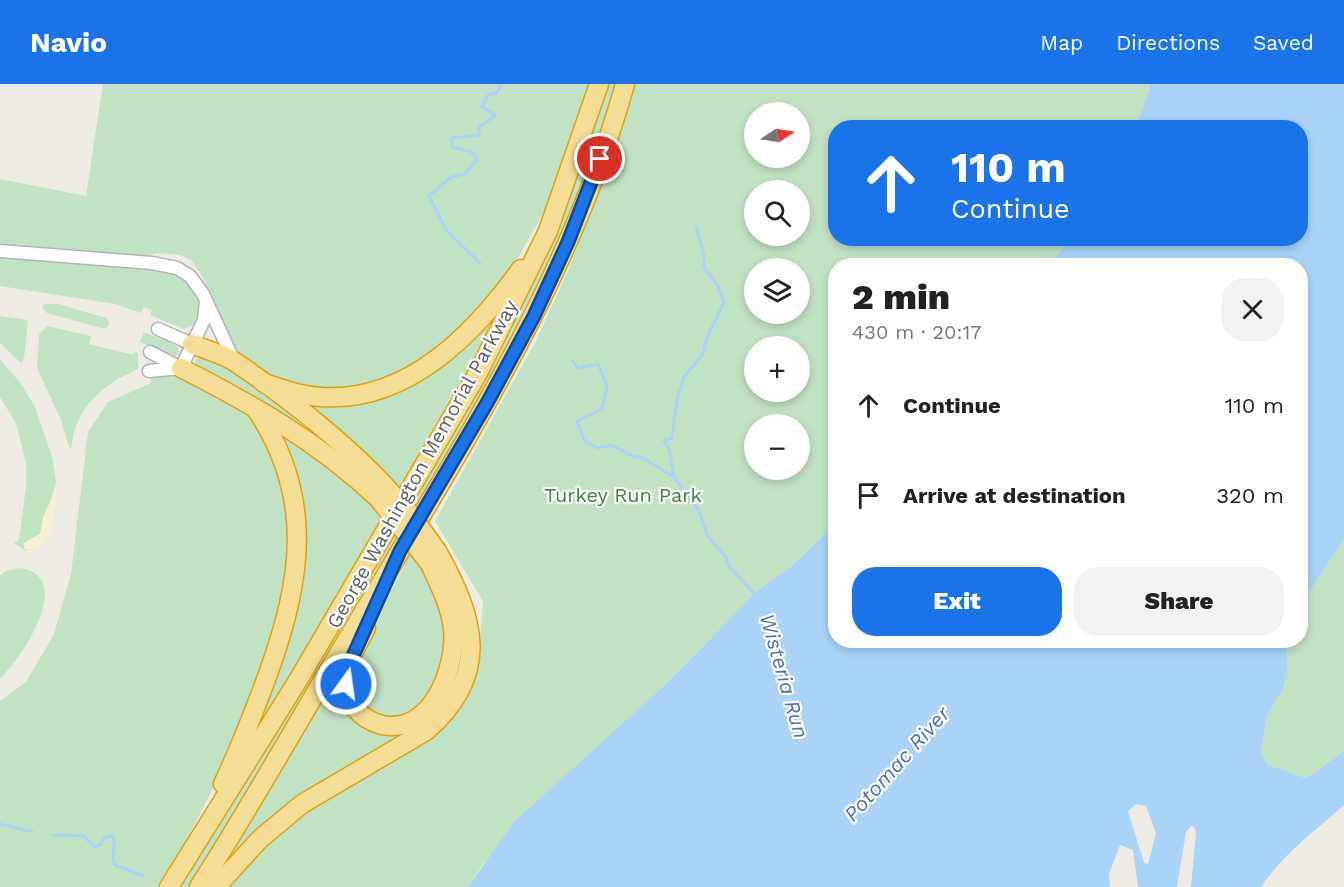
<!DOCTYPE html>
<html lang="en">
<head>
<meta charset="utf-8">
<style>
  :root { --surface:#fff; --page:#f2f2f2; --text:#222; --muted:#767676; --accent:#1a73e8 }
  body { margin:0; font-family:"Work Sans",sans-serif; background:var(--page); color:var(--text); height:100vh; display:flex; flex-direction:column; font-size:22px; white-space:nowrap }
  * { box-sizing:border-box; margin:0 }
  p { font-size:20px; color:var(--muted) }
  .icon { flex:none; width:33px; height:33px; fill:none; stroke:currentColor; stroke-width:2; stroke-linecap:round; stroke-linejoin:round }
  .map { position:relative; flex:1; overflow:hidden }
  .drawer { position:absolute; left:828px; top:174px; width:480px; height:390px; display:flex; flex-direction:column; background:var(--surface); border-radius:24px; box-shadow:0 3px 9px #0003 }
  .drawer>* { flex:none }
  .hud { position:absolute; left:828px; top:36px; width:480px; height:126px; border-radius:24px; box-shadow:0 3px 9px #0003; background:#1a73e8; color:#fff; overflow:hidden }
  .needle { width:39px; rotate:78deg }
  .buttons { position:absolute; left:744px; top:18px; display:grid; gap:12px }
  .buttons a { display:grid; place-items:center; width:66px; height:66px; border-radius:50%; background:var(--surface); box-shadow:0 3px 9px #0003; font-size:30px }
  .pin { position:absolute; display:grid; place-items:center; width:51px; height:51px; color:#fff; margin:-26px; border:3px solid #fff; border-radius:50%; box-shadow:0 2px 6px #0007 }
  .me { position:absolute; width:66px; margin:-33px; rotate:14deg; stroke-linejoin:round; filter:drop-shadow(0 0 4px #0008) }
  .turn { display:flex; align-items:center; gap:21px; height:126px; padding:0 24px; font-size:27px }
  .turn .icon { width:78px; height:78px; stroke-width:2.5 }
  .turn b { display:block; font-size:42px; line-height:51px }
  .round { display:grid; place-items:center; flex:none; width:63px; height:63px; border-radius:24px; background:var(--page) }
  .summary { display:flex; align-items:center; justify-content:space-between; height:102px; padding:0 24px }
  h1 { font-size:36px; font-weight:800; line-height:45px }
  .cta { display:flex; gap:12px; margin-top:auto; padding:12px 24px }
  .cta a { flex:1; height:69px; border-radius:24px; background:var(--accent); color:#fff; font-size:24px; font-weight:800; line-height:69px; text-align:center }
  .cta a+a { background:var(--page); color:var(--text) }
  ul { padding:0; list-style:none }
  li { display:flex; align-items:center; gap:18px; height:90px; padding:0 24px }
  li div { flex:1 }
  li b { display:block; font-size:22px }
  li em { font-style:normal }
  header { display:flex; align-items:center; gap:36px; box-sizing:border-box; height:84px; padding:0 30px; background:var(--accent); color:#fff }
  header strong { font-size:28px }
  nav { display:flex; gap:33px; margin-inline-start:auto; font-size:21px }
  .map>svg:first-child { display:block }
  .green { fill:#c2e3c3; fill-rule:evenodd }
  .sand { fill:#f7f0d5 }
  .water { fill:#a9d4f8; fill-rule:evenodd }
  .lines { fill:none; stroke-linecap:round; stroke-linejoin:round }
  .stream { stroke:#a9d4f8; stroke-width:3 }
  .minor-casing { stroke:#b1b4b8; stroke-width:15 }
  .highway-casing { stroke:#dea213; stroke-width:21 }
  .minor { stroke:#fff; stroke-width:12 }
  .highway { stroke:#f4dd94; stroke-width:18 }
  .highway-bridge-casing { stroke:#dea213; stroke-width:21; stroke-linecap:butt }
  .highway-bridge { stroke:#f4dd94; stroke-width:18 }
  .route-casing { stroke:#114b97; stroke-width:15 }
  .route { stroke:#1a73e8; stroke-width:10 }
  .labels { text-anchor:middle; stroke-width:4.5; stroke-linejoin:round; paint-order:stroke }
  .street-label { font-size:20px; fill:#5c5f63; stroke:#fff }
  .park-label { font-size:20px; fill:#3c8241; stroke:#fff }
  .water-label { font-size:21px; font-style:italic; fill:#4875a8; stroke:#fff }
</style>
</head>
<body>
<header>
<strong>Navio</strong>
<nav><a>Map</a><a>Directions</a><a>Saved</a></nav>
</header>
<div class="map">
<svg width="1344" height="803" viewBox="0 0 1344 803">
  <rect width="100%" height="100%" fill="#edebe4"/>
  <g class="green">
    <polygon points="103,0 592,0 563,86 543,130 508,191 453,258 380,299 314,309 260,290 234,267 203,194 191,176 180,171 160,169 138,173 0,162 0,95 86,112"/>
    <polygon points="604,0 620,0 563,158 460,352 192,803 174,803 448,353"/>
    <path d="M636,0H1151L1136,43L836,44V154L1071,155L1048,181L836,182L835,440L793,481L758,506L666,600L534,722L481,783L468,803H223L285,738L407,666L472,587L480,557L483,517L435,437L536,257L570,182ZM754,28H800V74H754ZM754,106H800V152H754ZM754,184H800V230H754ZM754,262H800V308H754ZM754,340H800V386H754Z"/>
    <path d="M0,171C32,173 174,177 191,197C196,204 199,215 203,223L198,239L184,245L150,231L152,226L144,223L141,229L115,220L0,202Z"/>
    <polygon points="507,215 403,413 291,312 387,305"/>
    <polygon points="44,220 58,220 106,234 110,239 106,244 101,244 47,229 42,224"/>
    <polygon points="0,232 28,236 24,275 21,279 0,259"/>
    <path d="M47,242L91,252L89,260L134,271L135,268L138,269V285C108,298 84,316 74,348C72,354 73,361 70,366L61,336L37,284L39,250Z"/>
    <polygon points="144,248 177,262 179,270 173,273 140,258"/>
    <polygon points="202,270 272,309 381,405 197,285 195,277"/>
    <polygon points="0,275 22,301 35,323 53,376 56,399 40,450 24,459 26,467 14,459 19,456 26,403 26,379 16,339 0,313"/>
    <polygon points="171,291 189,294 253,329 267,348 293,437 285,519 224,683 183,763 158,803 0,803 0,617 26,598 54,550 71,490 88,348 108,318 151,299 150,292"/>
    <polygon points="276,343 350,394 389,436 234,692 299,511 305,475 305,453"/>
    <path d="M1344,455V667L1307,694C1293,691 1282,684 1268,682L1261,669L1267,631L1282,607L1287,557L1300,556L1301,521Z"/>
    <path d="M412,467C424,484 439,503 443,523C445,537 450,561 446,574C440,597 414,646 383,636C373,633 362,620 353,614L350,591L357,571Z"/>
    <path d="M20,484C77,493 21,574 0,595V491L6,487Z"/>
    <polygon points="362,540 347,577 357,633 416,637 465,545 459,594 433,634 370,673 211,799"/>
  </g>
  <path class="sand" d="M56,405C54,429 57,468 24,465V459L40,450L43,433Z"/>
  <g class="water">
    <polygon points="1151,0 1344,0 1344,455 1301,521 1300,182 1048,181 1071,155 1300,154 1300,44 1136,43"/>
    <path d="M835,440L836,556L1287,557V589L1282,607L1267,631L1261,669L1268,682C1282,684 1293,691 1307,694L1344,667V721C1315,747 1283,770 1261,803H1191L1196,749L1194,743L1191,742L1186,748L1177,803H1138L1133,766L1120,761L1109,790L1110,803H468L515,737L666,600L758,506L793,481ZM1136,720L1146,722L1156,749L1148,780L1144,779L1128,727Z"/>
  </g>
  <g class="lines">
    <g class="stream">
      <polyline points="480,179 446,146 429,112 451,93 465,90 477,76 472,68 453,63 451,54 479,51 479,43 496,31 482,23 488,11 497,9 501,0"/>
      <polyline points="573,277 578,284 598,280 607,302 602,325 577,337 584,356 597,364 612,361 632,372 643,374 674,393 699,427 707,451 726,473 729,483 758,513"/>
      <polyline points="674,393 669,365 664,357 672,354 677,316 684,293 703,270 706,256 724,218 717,200 704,184 704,171 696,143"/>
      <polyline points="0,740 33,748"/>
      <path d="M54,751L84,752L94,763L100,761L105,753L113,752C117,762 109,770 115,781L144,792"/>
    </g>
    <defs>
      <g id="minor">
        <polyline points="0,167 152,179 177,184 190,192 203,210 234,277"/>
        <polyline points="158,245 192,260"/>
        <polyline points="150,268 181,284"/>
        <polyline points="181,284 204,236 206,217"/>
        <polyline points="149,287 181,284"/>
      </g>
      <g id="highway">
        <path d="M192,260C206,266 223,270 235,278C288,314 341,355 385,402"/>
        <path d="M181,284C254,321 318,358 378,414"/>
        <path d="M264,299C283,305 301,312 321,313C408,319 475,249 521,185"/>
        <path d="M366,544C359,558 349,574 346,590C344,602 348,614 355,624C362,633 371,638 382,641C432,651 457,583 453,544C450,521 439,500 430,480"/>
        <path d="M223,700C240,664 254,628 268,590C302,495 315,414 256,325"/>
        <polyline points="169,803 297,598 478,289 548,147 599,0"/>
        <path d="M199,803C259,709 313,611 371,516C469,351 573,187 625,0"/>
        <path d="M216,803L260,755L302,720L426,647C492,590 475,534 437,467"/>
      </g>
    </defs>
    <use href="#minor" class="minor-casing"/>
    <use href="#highway" class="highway-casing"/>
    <use href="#minor" class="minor"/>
    <use href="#highway" class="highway"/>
    <defs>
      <g id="highway-bridge">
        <polyline points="385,402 411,431 437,467"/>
        <polyline points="378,414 430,480"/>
      </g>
    </defs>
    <use href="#highway-bridge" class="highway-bridge-casing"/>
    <use href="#highway-bridge" class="highway-bridge"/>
  </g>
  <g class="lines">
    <defs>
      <polyline id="route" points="346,600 349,581 400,467 487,319 534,232 568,158 600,75"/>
    </defs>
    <use href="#route" class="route-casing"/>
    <use href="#route" class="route"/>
  </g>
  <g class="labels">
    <g class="street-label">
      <text transform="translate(422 380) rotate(-61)" y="7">George Washington Memorial Parkway</text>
    </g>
    <g class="park-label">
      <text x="623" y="418">Turkey Run Park</text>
    </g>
    <g class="water-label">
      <text transform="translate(784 592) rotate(74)" y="7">Wisteria Run</text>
      <text transform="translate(897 680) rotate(-48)" y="7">Potomac River</text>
    </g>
  </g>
</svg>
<div class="buttons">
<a><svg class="needle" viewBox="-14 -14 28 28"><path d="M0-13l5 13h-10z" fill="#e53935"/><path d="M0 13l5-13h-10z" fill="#767676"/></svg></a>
<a><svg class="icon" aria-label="search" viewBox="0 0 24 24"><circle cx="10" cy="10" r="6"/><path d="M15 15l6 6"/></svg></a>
<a><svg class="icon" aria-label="layers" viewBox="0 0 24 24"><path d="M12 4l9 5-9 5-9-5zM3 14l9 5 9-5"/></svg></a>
<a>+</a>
<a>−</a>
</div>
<div class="pin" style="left:600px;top:75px;background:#d93025"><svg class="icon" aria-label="arrive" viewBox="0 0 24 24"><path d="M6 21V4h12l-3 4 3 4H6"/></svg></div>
<svg class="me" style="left:346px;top:600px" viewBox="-20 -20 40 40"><circle r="17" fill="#1a73e8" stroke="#fff" stroke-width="3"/><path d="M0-11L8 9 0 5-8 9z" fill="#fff"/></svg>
<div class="hud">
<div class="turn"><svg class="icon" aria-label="ahead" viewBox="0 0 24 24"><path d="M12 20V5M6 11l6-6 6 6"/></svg><div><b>110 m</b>Continue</div></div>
</div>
<section class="drawer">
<div class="summary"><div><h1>2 min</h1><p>430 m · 20:17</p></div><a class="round"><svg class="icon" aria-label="close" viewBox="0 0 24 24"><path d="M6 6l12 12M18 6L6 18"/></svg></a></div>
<ul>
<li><svg class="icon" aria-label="ahead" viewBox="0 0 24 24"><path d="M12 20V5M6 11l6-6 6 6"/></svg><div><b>Continue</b></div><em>110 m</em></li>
<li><svg class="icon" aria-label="arrive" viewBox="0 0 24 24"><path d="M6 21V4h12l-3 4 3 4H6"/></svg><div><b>Arrive at destination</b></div><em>320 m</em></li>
</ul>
<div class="cta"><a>Exit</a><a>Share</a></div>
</section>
</div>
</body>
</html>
